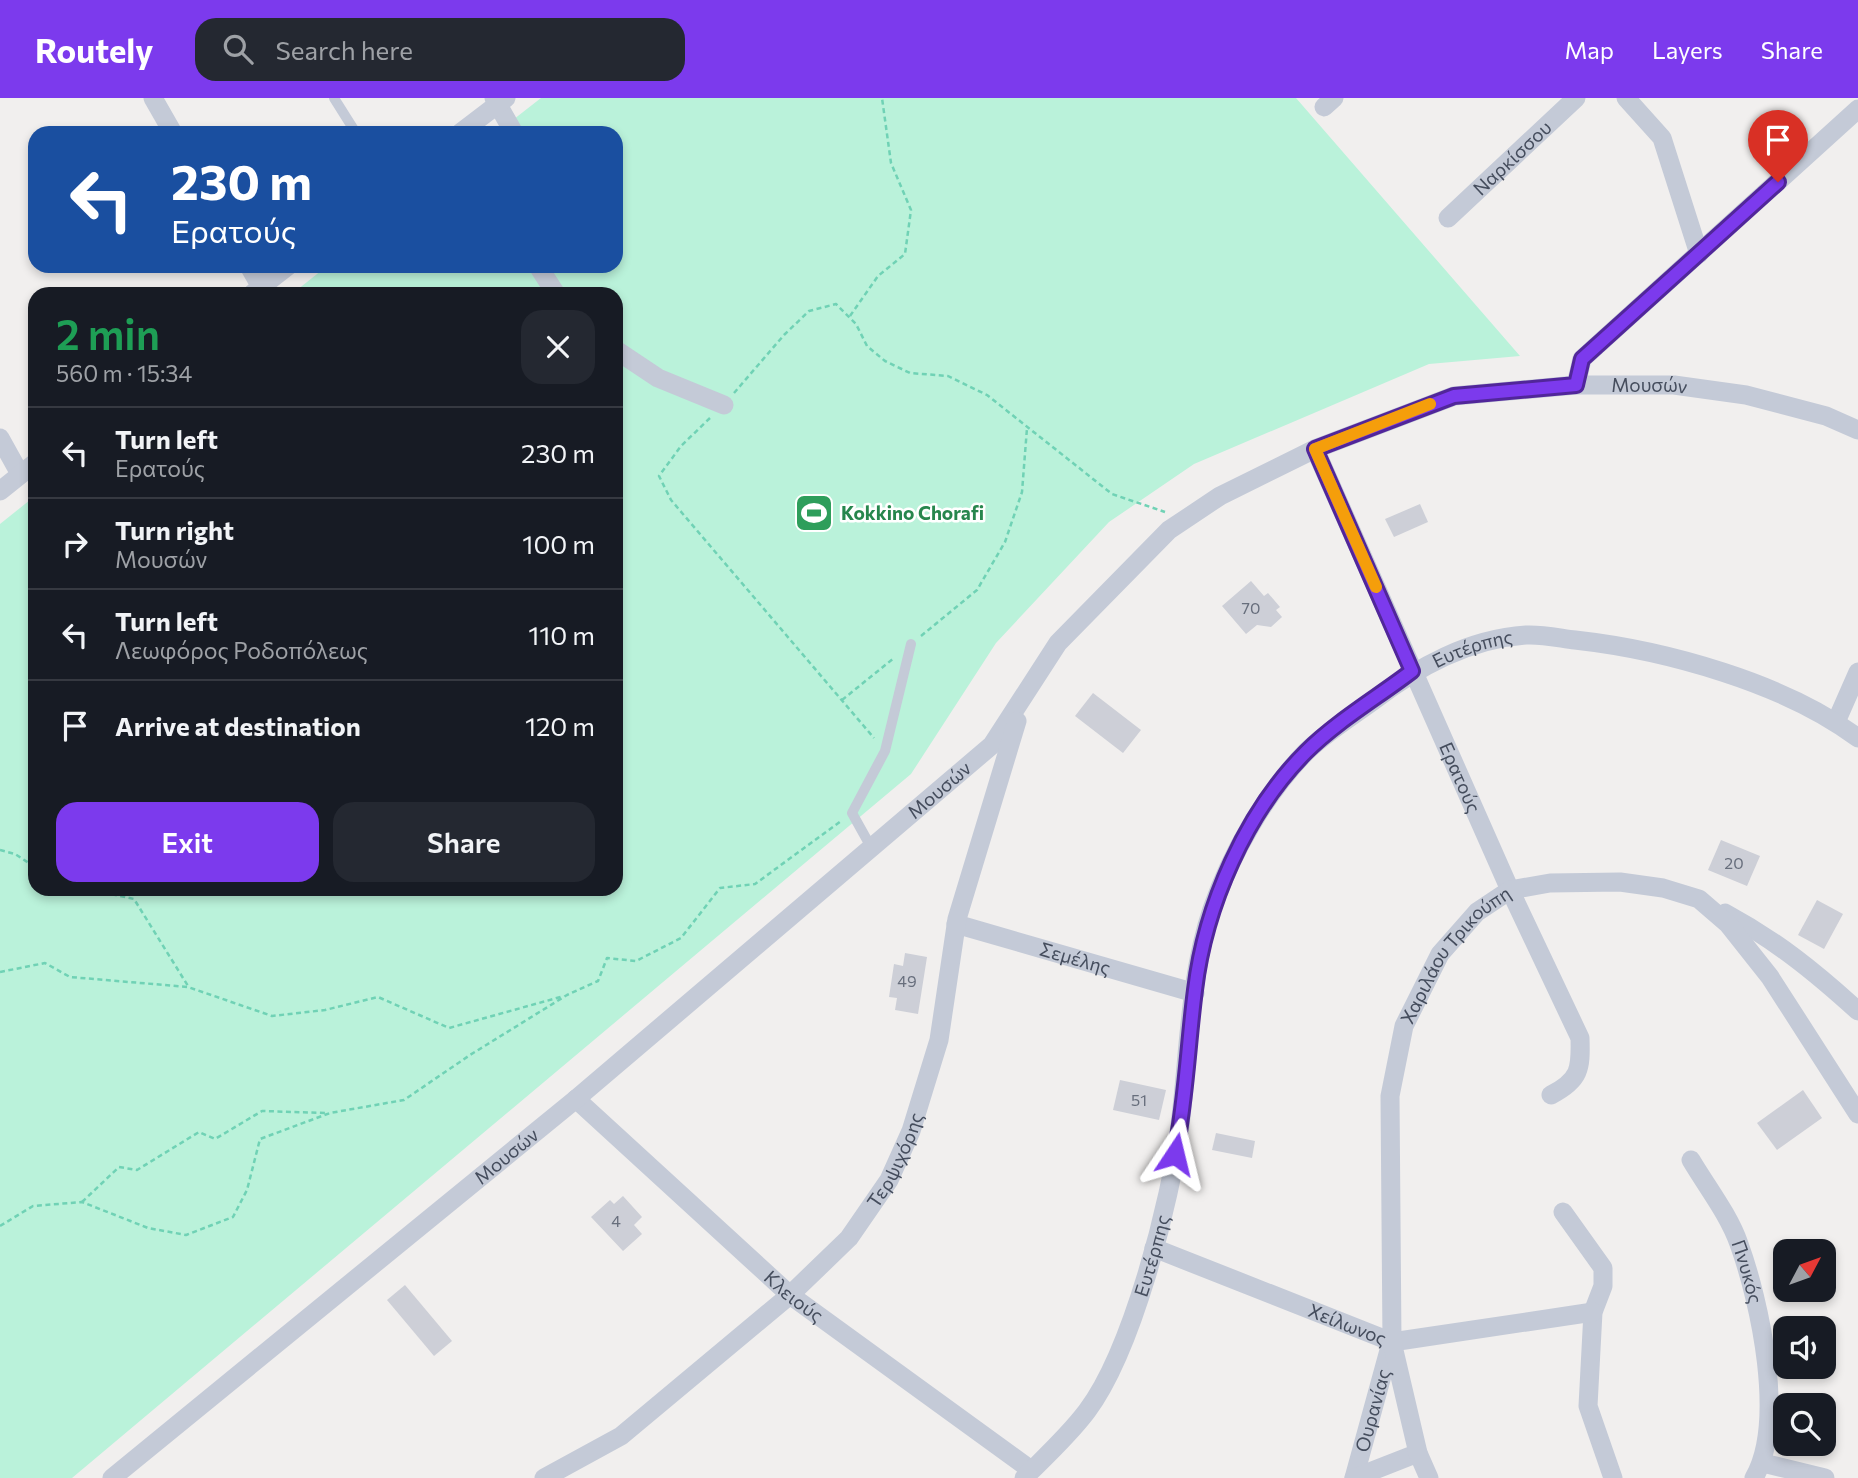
<!DOCTYPE html>
<html lang="en">
<head>
<meta charset="utf-8">
<style>
  :root { --surface:#171b24; --page:#242831; --text:#f1f3f6; --muted:#9ea1a6; --line:#363941; --accent:#7c3aed }
  body { margin:0; font-family:Commissioner,sans-serif; background:var(--page); color:var(--text); height:100vh; display:flex; flex-direction:column; font-size:26px; white-space:nowrap }
  * { box-sizing:border-box; margin:0 }
  p { font-size:23px; color:var(--muted) }
  .icon { flex:none; width:38px; height:38px; fill:none; stroke:currentColor; stroke-width:2; stroke-linecap:round; stroke-linejoin:round }
  .map { position:relative; flex:1; overflow:hidden }
  .details { position:absolute; left:28px; top:189px; width:595px; height:609px; display:flex; flex-direction:column; background:var(--surface); border-radius:21px; box-shadow:0 4px 10px #0003 }
  .details>* { flex:none }
  .guide { position:absolute; left:28px; top:28px; width:595px; height:147px; border-radius:21px; box-shadow:0 4px 10px #0003; background:#1a4fa0; color:#fff; overflow:hidden }
  .needle { width:46px; rotate:49deg }
  .tools { position:absolute; left:1773px; top:1141px; display:grid; gap:14px }
  .tools a { display:grid; place-items:center; width:63px; height:63px; border-radius:14px; background:var(--surface); box-shadow:0 4px 10px #0003; font-size:35px }
  .pin { position:absolute; display:grid; place-items:center; width:60px; height:60px; color:#fff; margin:-72px -30px; border-radius:50% 50% 50% 0; rotate:-45deg; box-shadow:0 0 7px #0007 }
  .pin .icon { rotate:45deg }
  .me { position:absolute; width:77px; margin:-38px; rotate:10deg; stroke-linejoin:round; filter:drop-shadow(0 0 5px #0008) }
  .turn { display:flex; align-items:center; gap:24px; height:147px; padding:0 28px; font-size:32px }
  .turn .icon { width:91px; height:91px; stroke-width:2.5 }
  .turn b { display:block; font-size:49px; line-height:60px }
  .round { display:grid; place-items:center; flex:none; width:74px; height:74px; border-radius:21px; background:var(--page) }
  .summary { display:flex; align-items:center; justify-content:space-between; height:119px; padding:0 28px }
  h1 { font-size:42px; font-weight:600; line-height:52px; color:#1e9e55 }
  .action { display:flex; gap:14px; margin-top:auto; padding:14px 28px }
  .action a { flex:1; height:80px; border-radius:21px; background:var(--accent); color:#fff; font-size:28px; font-weight:600; line-height:80px; text-align:center }
  .action a+a { background:var(--page); color:var(--text) }
  ul { padding:0; list-style:none }
  li { display:flex; align-items:center; gap:21px; height:91px; padding:0 28px; border-top:2px solid var(--line) }
  li div { flex:1 }
  li b { display:block; font-size:26px }
  li em { font-style:normal }
  header { display:flex; align-items:center; gap:42px; box-sizing:border-box; height:98px; padding:0 35px; background:var(--accent); color:#fff }
  header strong { font-size:33px }
  nav { display:flex; gap:38px; margin-inline-start:auto; font-size:24px }
  .search { width:490px; height:63px; background:var(--page); display:flex; align-items:center; gap:18px; box-sizing:border-box; padding:0 24px; border-radius:21px; color:var(--muted); font-size:26px }
  .map>svg:first-child { display:block }
  .green { fill:#baf2da }
  .building { fill:#cdcfd7 }
  .lines { fill:none; stroke-linecap:round; stroke-linejoin:round }
  .path { stroke:#70d2b5; stroke-width:2.5; stroke-dasharray:5 3.5; stroke-linecap:butt }
  .lane { stroke:#c4cad7; stroke-width:10 }
  .street { stroke:#c4cad7; stroke-width:19 }
  .route-casing { stroke:#51269a; stroke-width:18 }
  .route { stroke:#7c3aed; stroke-width:12 }
  .slow { stroke:#f59e0b; stroke-width:12 }
  .labels { text-anchor:middle; stroke-width:5; stroke-linejoin:round; paint-order:stroke }
  .number-label { font-size:16px; fill:#676e7c }
  .street-label { font-size:19px; fill:#454d5d; stroke:#fff }
  .leisure-label { font-size:19px; font-weight:bold; fill:#27864d; stroke:#fff; text-anchor:start }
</style>
</head>
<body>
<header>
<strong>Routely</strong>
<div class="search"><svg class="icon" aria-label="search" viewBox="0 0 24 24"><circle cx="10" cy="10" r="6"/><path d="M15 15l6 6"/></svg>Search here</div>
<nav><a>Map</a><a>Layers</a><a>Share</a></nav>
</header>
<div class="map">
<svg width="1858" height="1380" viewBox="0 0 1858 1380">
  <rect width="100%" height="100%" fill="#f1efee"/>
  <polygon class="green" points="541,0 1296,0 1520,258 1429,266 1194,366 1109,424 996,545 911,676 72,1380 0,1380 0,426 35,398 35,791 616,791 616,196 292,196 327,168 616,168 616,35 496,35"/>
  <g class="building">
    <polygon points="1420,406 1428,424 1394,439 1385,421"/>
    <polygon points="1251,483 1264,498 1268,495 1280,509 1276,512 1282,519 1271,529 1257,527 1246,536 1222,508"/>
    <polygon points="1093,595 1141,632 1123,655 1075,618"/>
    <polygon points="1721,742 1760,758 1747,788 1708,772"/>
    <polygon points="1817,802 1843,816 1824,851 1798,837"/>
    <polygon points="905,855 927,859 918,916 895,912 897,900 889,899 894,866 903,868"/>
    <polygon points="1120,982 1166,992 1159,1022 1113,1012"/>
    <polygon points="1803,992 1822,1020 1777,1052 1757,1025"/>
    <polygon points="1216,1035 1255,1043 1252,1060 1212,1052"/>
    <polygon points="623,1098 642,1119 634,1127 642,1136 623,1153 591,1119 610,1102 614,1106"/>
    <polygon points="405,1187 452,1243 434,1258 387,1202"/>
  </g>
  <g class="lines">
    <g class="path">
      <polyline points="850,218 878,178 905,156 911,112 891,65 882,0"/>
      <polyline points="734,295 784,237 809,213 836,206 856,226 867,248 885,263 910,275 948,278 987,297 1112,396 1165,414"/>
      <polyline points="710,320 681,348 659,378 671,402 874,640"/>
      <polyline points="921,538 977,492 1005,444 1022,394 1027,330"/>
      <polyline points="842,602 894,560"/>
      <polyline points="0,752 15,756 35,769"/>
      <polyline points="87,791 134,801 188,888"/>
      <polyline points="0,874 45,865 70,879 188,889 272,918 325,912 378,899 449,930 564,898"/>
      <polyline points="82,1104 119,1069 137,1072 199,1034 215,1041 262,1013 327,1015"/>
      <polyline points="0,1128 33,1108 82,1104 148,1130 186,1137 233,1119 247,1092 260,1041 330,1015 404,1002 470,957 567,897 598,883 607,860 636,863 681,840 720,790 755,786 841,723"/>
    </g>
    <g class="lane">
      <polyline points="334,0 356,35"/>
      <polyline points="871,749 852,715 885,653 911,546"/>
    </g>
    <g class="street">
      <polyline points="153,0 173,35"/>
      <polyline points="494,0 514,35"/>
      <polyline points="1626,0 1662,40 1699,156"/>
      <polyline points="1324,9 1334,0"/>
      <polyline points="460,35 506,0"/>
      <path id="s1" d="M1448,120L1576,0"/>
      <polyline points="249,168 261,189"/>
      <polyline points="538,168 556,196"/>
      <polyline points="252,196 288,168"/>
      <polyline points="616,252 658,280 724,307"/>
      <polyline points="1576,287 1582,261 1858,11"/>
      <polyline points="0,340 20,376"/>
      <path id="s2" d="M1315,351L1510,792L1580,940C1581,971 1580,982 1551,997"/>
      <polyline points="0,393 35,365"/>
      <polyline points="1836,624 1858,574"/>
      <path d="M1725,815C1777,843 1815,874 1858,913"/>
      <path id="s3" d="M956,826L1195,895"/>
      <path id="s4" d="M576,1001L790,1197L1031,1372"/>
      <path id="s5" d="M1691,1062C1707,1089 1729,1117 1739,1146C1760,1204 1786,1324 1754,1380"/>
      <polyline points="1563,1114 1603,1170 1603,1188 1593,1214 1588,1308 1613,1380"/>
      <path id="s6" d="M1154,1150L1392,1244L1593,1214"/>
      <polyline points="1763,1365 1825,1380"/>
      <path id="s7" d="M112,1380L576,1001L992,647L1058,545L1169,432L1220,398L1315,351L1454,298L1576,287H1674L1746,297L1826,318L1858,332"/>
      <path id="s8" d="M544,1380L621,1338L790,1197L849,1140L889,1082L911,1033L939,942L957,821L1017,623"/>
      <path id="s9" d="M1024,1380C1045,1359 1069,1337 1087,1313C1132,1253 1171,1103 1180,1027C1189,956 1189,879 1212,811C1231,756 1265,696 1306,654C1325,635 1351,619 1373,603C1418,569 1468,541 1526,537C1541,536 1559,540 1575,542C1665,552 1785,585 1858,640"/>
      <path id="s10" d="M1354,1380L1391,1245"/>
      <polyline points="1354,1380 1418,1355"/>
      <path id="s11" d="M1429,1380L1418,1355L1392,1244L1390,998L1404,928L1440,856L1477,814L1510,792L1550,785L1620,784L1663,790L1699,801L1728,826L1770,879L1858,1016"/>
    </g>
  </g>
  <g class="lines">
    <defs>
      <path id="route" d="M1175,1056C1186,1002 1188,946 1195,892C1205,808 1246,714 1306,654C1337,623 1378,599 1412,573L1315,351L1454,298L1576,287L1582,261L1778,84"/>
    </defs>
    <use href="#route" class="route-casing"/>
    <use href="#route" class="route"/>
    <polyline class="slow" points="1376,489 1315,351 1430,306"/>
  </g>
  <defs>
    <symbol id="stadium-square" viewBox="-11 -11 22 22"><rect x="-9" y="-9" width="18" height="18" rx="4" fill="#2e9e5b" stroke="#fff"/><path d="M0-5a6.5 5 0 1 0 0 10a6.5 5 0 1 0 0-10ZM-3.5-1.8h7v3.6h-7Z" fill="#fff"/></symbol>
  </defs>
  <g fill-rule="evenodd">
    <use href="#stadium-square" x="792" y="393" width="44" height="44"/>
  </g>
  <g class="labels">
    <g class="number-label">
      <text x="1251" y="516">70</text>
      <text x="1734" y="771">20</text>
      <text x="907" y="889">49</text>
      <text x="1139" y="1008">51</text>
      <text x="616" y="1129">4</text>
    </g>
    <g class="street-label">
      <text dy="7" stroke="none"><textPath href="#s1" startOffset="88">Ναρκίσσου</textPath></text>
      <text dy="7" stroke="none"><textPath href="#s7" startOffset="1937">Μουσών</textPath></text>
      <text dy="7" stroke="none"><textPath href="#s9" startOffset="996">Ευτέρπης</textPath></text>
      <text dy="7" stroke="none"><textPath href="#s2" startOffset="359">Ερατούς</textPath></text>
      <text dy="7" stroke="none"><textPath href="#s7" startOffset="1076">Μουσών</textPath></text>
      <text dy="7" stroke="none"><textPath href="#s3" startOffset="124">Σεμέλης</textPath></text>
      <text dy="7" stroke="none"><textPath href="#s11" startOffset="548">Χαριλάου Τρικούπη</textPath></text>
      <text dy="7" stroke="none"><textPath href="#s7" startOffset="509">Μουσών</textPath></text>
      <text dy="7" stroke="none"><textPath href="#s8" startOffset="481">Τερψιχόρης</textPath></text>
      <text dy="7" stroke="none"><textPath href="#s9" startOffset="261">Ευτέρπης</textPath></text>
      <text dy="7" stroke="none"><textPath href="#s5" startOffset="126">Πνυκός</textPath></text>
      <text dy="7" stroke="none"><textPath href="#s4" startOffset="294">Κλειούς</textPath></text>
      <text dy="7" stroke="none"><textPath href="#s6" startOffset="208">Χείλωνος</textPath></text>
      <text dy="7" stroke="none"><textPath href="#s10" startOffset="70">Ουρανίας</textPath></text>
    </g>
    <g class="leisure-label">
      <text x="841" y="422">Kokkino Chorafi</text>
    </g>
  </g>
</svg>
<div class="tools">
<a><svg class="needle" viewBox="-14 -14 28 28"><path d="M0-13l5 13h-10z" fill="#e53935"/><path d="M0 13l5-13h-10z" fill="#9ea1a6"/></svg></a>
<a><svg class="icon" aria-label="sound" viewBox="0 0 24 24"><path d="M4 9h4l5-4v14l-5-4H4zM17 9q2 3 0 6"/></svg></a>
<a><svg class="icon" aria-label="search" viewBox="0 0 24 24"><circle cx="10" cy="10" r="6"/><path d="M15 15l6 6"/></svg></a>
</div>
<div class="pin" style="left:1778px;top:84px;background:#d93025"><svg class="icon" aria-label="arrive" viewBox="0 0 24 24"><path d="M6 21V4h12l-3 4 3 4H6"/></svg></div>
<svg class="me" style="left:1175px;top:1056px" viewBox="-20 -20 40 40"><path d="M0-17L14 15 0 8-14 15z" fill="#7c3aed" stroke="#fff" stroke-width="4"/></svg>
<div class="guide">
<div class="turn"><svg class="icon" aria-label="left" viewBox="0 0 24 24"><path d="M17 20v-9H6M10 6l-5 5 5 5"/></svg><div><b>230 m</b>Ερατούς</div></div>
</div>
<section class="details">
<div class="summary"><div><h1>2 min</h1><p>560 m · 15:34</p></div><a class="round"><svg class="icon" aria-label="close" viewBox="0 0 24 24"><path d="M6 6l12 12M18 6L6 18"/></svg></a></div>
<ul>
<li><svg class="icon" aria-label="left" viewBox="0 0 24 24"><path d="M17 20v-9H6M10 6l-5 5 5 5"/></svg><div><b>Turn left</b><p>Ερατούς</p></div><em>230 m</em></li>
<li><svg class="icon" aria-label="right" viewBox="0 0 24 24"><path d="M7 20v-9h11M14 6l5 5-5 5"/></svg><div><b>Turn right</b><p>Μουσών</p></div><em>100 m</em></li>
<li><svg class="icon" aria-label="left" viewBox="0 0 24 24"><path d="M17 20v-9H6M10 6l-5 5 5 5"/></svg><div><b>Turn left</b><p>Λεωφόρος Ροδοπόλεως</p></div><em>110 m</em></li>
<li><svg class="icon" aria-label="arrive" viewBox="0 0 24 24"><path d="M6 21V4h12l-3 4 3 4H6"/></svg><div><b>Arrive at destination</b></div><em>120 m</em></li>
</ul>
<div class="action"><a>Exit</a><a>Share</a></div>
</section>
</div>
</body>
</html>
